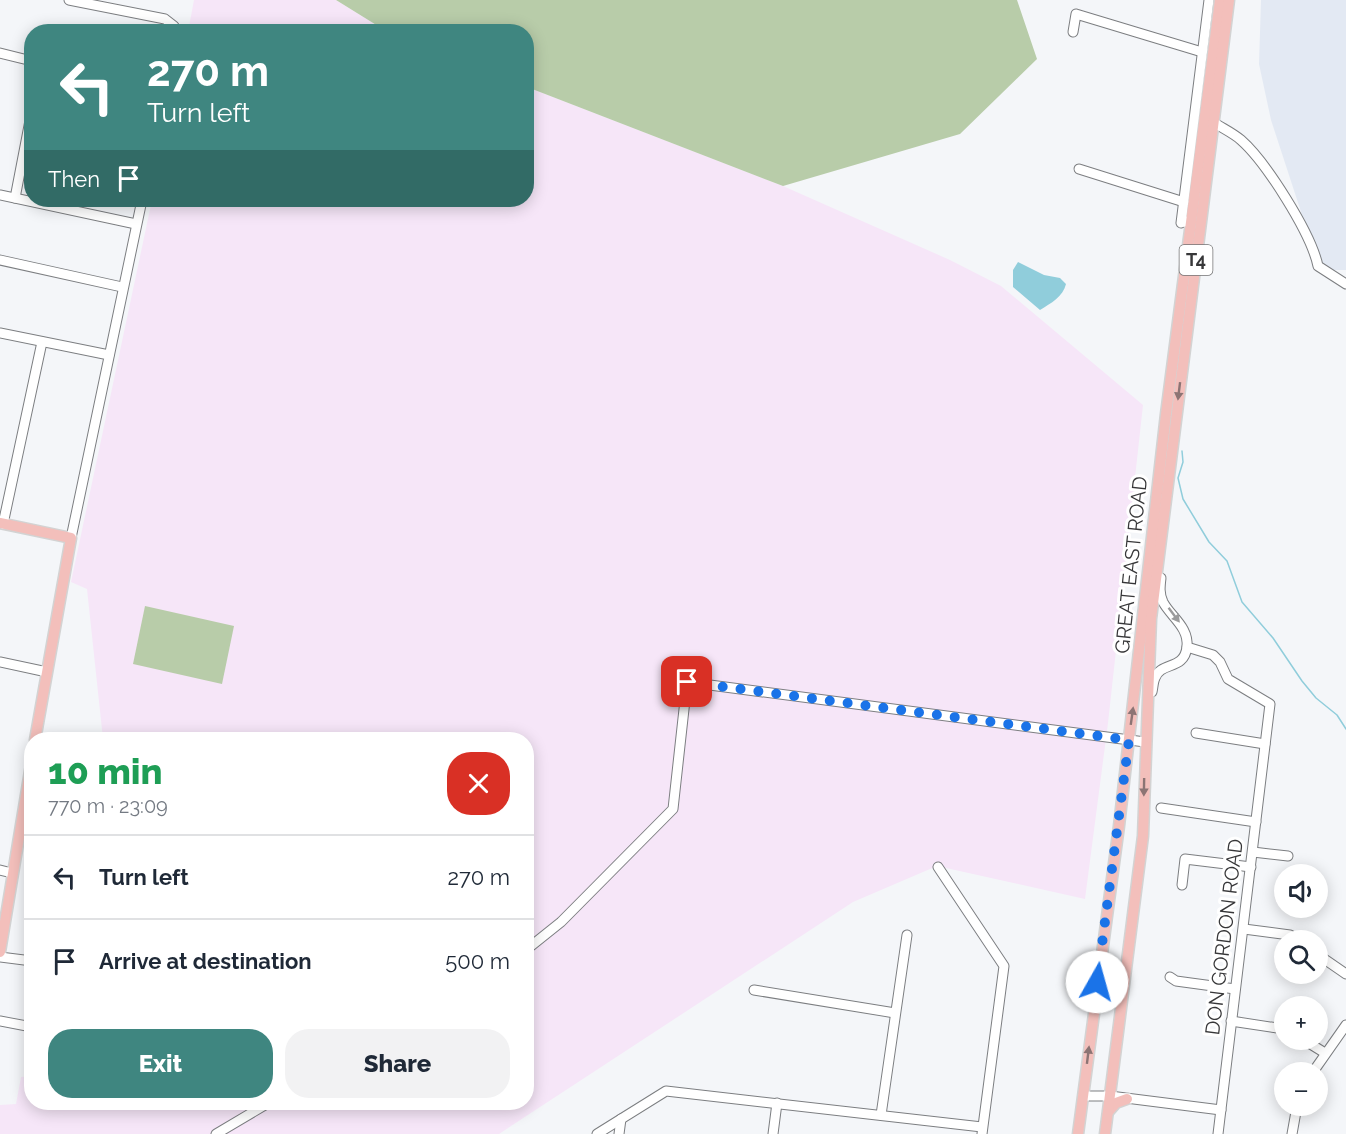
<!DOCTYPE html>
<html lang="en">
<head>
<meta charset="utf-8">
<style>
  :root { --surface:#fff; --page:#f2f2f3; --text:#1f2937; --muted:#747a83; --line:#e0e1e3; --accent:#3f8680 }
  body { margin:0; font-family:Raleway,sans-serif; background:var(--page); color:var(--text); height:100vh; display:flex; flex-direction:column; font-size:22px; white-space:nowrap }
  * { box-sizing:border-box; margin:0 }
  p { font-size:20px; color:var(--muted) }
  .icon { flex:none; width:33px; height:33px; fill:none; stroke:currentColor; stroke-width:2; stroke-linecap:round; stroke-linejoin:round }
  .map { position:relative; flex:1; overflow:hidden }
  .side { position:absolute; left:24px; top:732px; width:510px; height:378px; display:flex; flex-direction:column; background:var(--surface); border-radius:24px; box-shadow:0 3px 15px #0003 }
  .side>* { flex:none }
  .guide { position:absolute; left:24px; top:24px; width:510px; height:183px; border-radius:24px; box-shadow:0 3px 15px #0003; background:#3f8680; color:#fff; overflow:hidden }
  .buttons { position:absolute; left:1274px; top:864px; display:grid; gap:12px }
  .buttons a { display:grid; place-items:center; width:54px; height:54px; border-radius:50%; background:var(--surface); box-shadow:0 3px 15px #0003; font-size:30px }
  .pin { position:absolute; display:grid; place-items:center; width:51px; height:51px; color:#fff; margin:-26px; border-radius:12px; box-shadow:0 3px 9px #0006 }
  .me { position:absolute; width:66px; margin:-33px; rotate:7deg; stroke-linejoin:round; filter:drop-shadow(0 0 4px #0008) }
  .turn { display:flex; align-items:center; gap:21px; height:126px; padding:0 24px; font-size:27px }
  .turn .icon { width:78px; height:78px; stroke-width:2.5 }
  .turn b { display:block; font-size:42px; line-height:51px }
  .then { display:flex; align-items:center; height:57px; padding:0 24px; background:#0003; gap:12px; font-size:22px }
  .round { display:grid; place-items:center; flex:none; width:63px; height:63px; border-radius:24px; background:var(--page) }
  .headline { display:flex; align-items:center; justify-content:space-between; height:102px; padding:0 24px }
  h1 { font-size:36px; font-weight:800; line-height:45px; color:#1e9e55 }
  .cta { display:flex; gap:12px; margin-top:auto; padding:12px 24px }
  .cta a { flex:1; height:69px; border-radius:24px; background:var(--accent); color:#fff; font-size:24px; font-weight:800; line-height:69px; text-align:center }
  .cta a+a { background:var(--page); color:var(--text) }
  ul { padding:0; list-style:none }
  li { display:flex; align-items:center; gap:18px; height:84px; padding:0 24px; border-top:2px solid var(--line) }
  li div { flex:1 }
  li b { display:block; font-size:22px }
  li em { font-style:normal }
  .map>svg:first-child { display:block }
  .built { fill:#e3e9f3 }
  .medical { fill:#f6e6f8 }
  .green { fill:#b8cca9 }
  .water { fill:#90cddb }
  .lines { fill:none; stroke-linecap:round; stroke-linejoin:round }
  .stream { stroke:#90cddb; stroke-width:1.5 }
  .minor-casing { stroke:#7c7e81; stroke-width:11 }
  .major-casing { stroke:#d3d3d3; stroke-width:13 }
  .minor { stroke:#fff; stroke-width:9 }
  .major { stroke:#f3bfbb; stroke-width:10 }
  .oneway { fill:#8c7474 }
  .oneway2 { fill:#9b9b9c }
  .route { stroke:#1a73e8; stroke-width:10; stroke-dasharray:0 18 }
  .labels { text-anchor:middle; stroke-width:6; stroke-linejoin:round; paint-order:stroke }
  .shield { fill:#fff; stroke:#737374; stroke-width:1.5 }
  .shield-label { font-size:18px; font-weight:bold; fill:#373739 }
  .street-label { font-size:20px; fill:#373739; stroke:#fff }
</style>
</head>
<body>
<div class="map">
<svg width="1346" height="1134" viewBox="0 0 1346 1134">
  <rect width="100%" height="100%" fill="#f4f6f9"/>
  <polygon class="built" points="1261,0 1346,0 1346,270 1320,270 1271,120 1259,64"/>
  <g class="medical">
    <polygon points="194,0 336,0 386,31 188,32"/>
    <polygon points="527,87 783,186 950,260 1001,286 1143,405 1108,723 1085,899 937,866 853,902 499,1134 0,1134 0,1105 16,1104 21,1077 31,1076 32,1102 526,1102 526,740 103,739 87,589 71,582 152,200 526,200"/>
  </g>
  <g class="green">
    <polygon points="336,0 1017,0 1037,59 960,134 783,186 527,87 526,32 386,31"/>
    <polygon points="145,606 234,626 222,684 133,664"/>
  </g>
  <path class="water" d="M1018,262L1044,275L1060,278L1066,284C1063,297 1051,303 1040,310L1013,287V270Z"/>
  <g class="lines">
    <polyline class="stream" points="1182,451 1183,462 1178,478 1183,499 1209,542 1227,561 1242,602 1273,638 1302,681 1316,698 1337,715 1346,729"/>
    <defs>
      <g id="minor">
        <polyline points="69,0 165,19 174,26 175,32"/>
        <polyline points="1073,32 1076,14 1202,52"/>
        <polyline points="0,53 32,61"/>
        <path d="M1213,122C1222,128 1233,133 1241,140C1266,162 1311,233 1318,266L1346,284"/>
        <polyline points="1079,169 1184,202"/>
        <polyline points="0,195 136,224"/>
        <polyline points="15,198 32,110"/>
        <polyline points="1191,220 1181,223 1209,0"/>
        <polyline points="0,260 122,287"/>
        <polyline points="0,333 109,355"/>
        <polyline points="3,524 42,342"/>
        <polyline points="71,538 142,200"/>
        <polyline points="1187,647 1213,655 1220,662 1228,679 1270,704 1218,1134"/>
        <polyline points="0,662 47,672"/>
        <path d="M1152,692C1153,688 1153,682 1155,678C1161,661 1184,671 1187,647C1189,627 1171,617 1163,602C1159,594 1160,586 1161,578"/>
        <polyline points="1196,733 1265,744"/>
        <polyline points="1161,808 1256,822"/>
        <polyline points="1253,852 1288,856"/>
        <polyline points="938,867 1004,966 982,1134"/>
        <polyline points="0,870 12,873"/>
        <polyline points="1182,885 1185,859 1251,867"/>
        <polyline points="1244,929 1290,935 1298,940"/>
        <polyline points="526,950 561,922 673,809 687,682 1145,742"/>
        <polyline points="1317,954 1346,974"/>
        <polyline points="0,957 32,961"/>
        <polyline points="1170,977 1176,981 1235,989"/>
        <polyline points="754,990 895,1013"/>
        <polyline points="0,1021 32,1027"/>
        <polyline points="1231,1021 1284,1029"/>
        <polyline points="1304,1040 1325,1053"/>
        <polyline points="1313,1072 1346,1025"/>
        <polyline points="1083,1096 1110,1096 1221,1110"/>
        <polyline points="881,1115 907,935"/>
        <polyline points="216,1134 270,1102"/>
        <polyline points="597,1134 666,1091 982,1127"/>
        <polyline points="619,1134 621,1119"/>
        <polyline points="773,1134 777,1103"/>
        <polyline points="1292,1134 1297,1106"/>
      </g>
      <g id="major">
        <polyline points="0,523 71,538 35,740"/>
        <polyline points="0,952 32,759"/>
        <polyline points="1109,1111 1116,1103 1127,1099"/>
        <polyline points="1078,1134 1119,826 1166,414 1220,0"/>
        <polyline points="1105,1134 1143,836 1151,619 1229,0"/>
      </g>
    </defs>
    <use href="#minor" class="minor-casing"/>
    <use href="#major" class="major-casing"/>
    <use href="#minor" class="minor"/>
    <use href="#major" class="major"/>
  </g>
  <defs><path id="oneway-solid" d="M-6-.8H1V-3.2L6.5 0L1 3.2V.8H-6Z" transform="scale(1.5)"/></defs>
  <g class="oneway">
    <use href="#oneway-solid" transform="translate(1179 391) rotate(97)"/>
    <use href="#oneway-solid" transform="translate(1132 716) rotate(-82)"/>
    <use href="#oneway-solid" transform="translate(1144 787) rotate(91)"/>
    <use href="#oneway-solid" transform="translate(1088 1055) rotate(-83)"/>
  </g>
  <use class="oneway2" href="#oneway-solid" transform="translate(1174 615) rotate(53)"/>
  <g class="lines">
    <polyline class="route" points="687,682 1129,740 1097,982"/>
  </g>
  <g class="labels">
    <rect class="shield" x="1179.5" y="245" width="33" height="30" rx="4.5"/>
    <g class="shield-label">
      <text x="1196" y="266">T4</text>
    </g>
    <g class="street-label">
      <text transform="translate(1131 565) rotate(-84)" y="7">GREAT EAST ROAD</text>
      <text transform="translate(1224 937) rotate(-83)" y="7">DON GORDON ROAD</text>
    </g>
  </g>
</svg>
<div class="buttons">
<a><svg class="icon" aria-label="sound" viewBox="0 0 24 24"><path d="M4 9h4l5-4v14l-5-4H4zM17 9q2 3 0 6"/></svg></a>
<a><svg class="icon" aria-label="search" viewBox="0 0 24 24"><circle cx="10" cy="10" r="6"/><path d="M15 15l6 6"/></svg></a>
<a>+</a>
<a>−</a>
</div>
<div class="pin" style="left:687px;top:682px;background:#d93025"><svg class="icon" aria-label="arrive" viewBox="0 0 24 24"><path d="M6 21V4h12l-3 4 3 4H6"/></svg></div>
<svg class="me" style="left:1097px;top:982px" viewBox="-20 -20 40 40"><circle r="19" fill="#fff"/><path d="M0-13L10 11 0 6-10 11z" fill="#1a73e8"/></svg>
<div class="guide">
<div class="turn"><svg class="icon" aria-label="left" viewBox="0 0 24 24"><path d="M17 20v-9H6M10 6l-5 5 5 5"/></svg><div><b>270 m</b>Turn left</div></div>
<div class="then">Then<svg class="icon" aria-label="arrive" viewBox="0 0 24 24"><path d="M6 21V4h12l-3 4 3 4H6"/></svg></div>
</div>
<section class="side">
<div class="headline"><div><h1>10 min</h1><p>770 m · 23:09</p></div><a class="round" style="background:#d93025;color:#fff"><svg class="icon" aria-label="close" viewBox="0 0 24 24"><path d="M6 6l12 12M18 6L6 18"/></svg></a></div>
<ul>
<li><svg class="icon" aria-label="left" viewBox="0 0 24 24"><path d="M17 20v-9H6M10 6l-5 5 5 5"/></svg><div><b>Turn left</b></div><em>270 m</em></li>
<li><svg class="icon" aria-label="arrive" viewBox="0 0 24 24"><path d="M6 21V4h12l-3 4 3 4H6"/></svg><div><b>Arrive at destination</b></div><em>500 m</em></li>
</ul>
<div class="cta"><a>Exit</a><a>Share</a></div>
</section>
</div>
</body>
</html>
